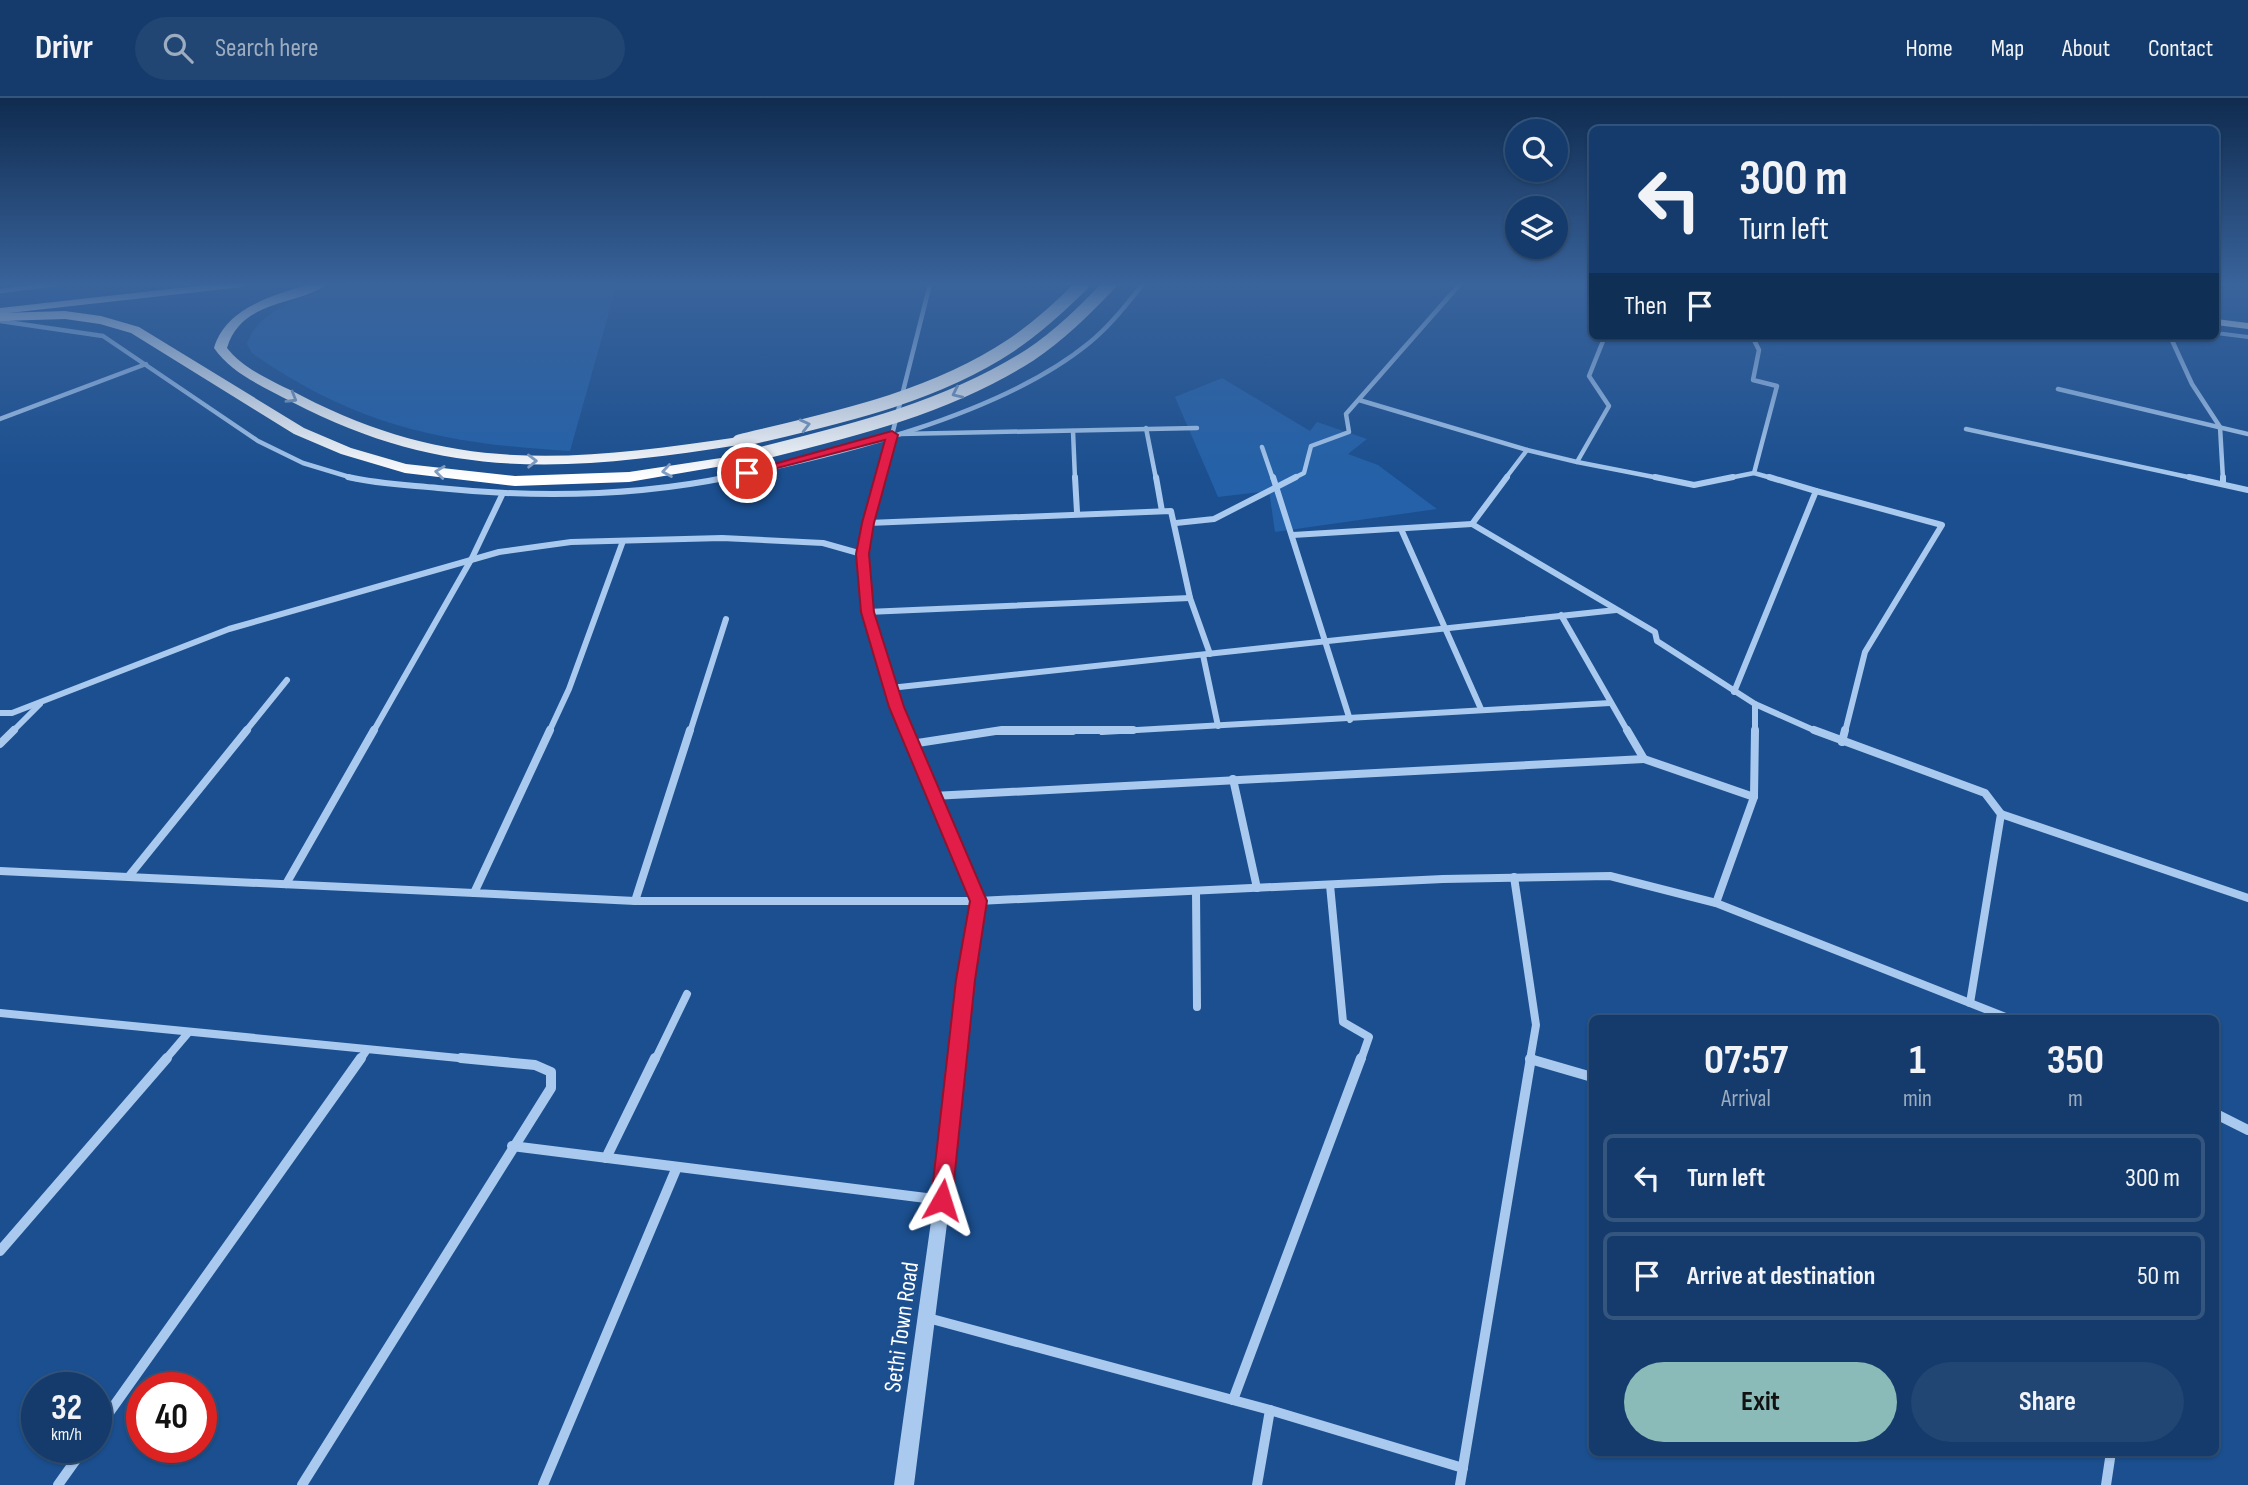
<!DOCTYPE html>
<html lang="en">
<head>
<meta charset="utf-8">
<style>
  :root { --surface:#143b6b; --page:#214673; --text:#f1f3f6; --muted:#9dadc1; --line:#33557e; --accent:#8bbbb9 }
  body { margin:0; font-family:"Sofia Sans Condensed",sans-serif; background:var(--page); color:var(--text); height:100vh; display:flex; flex-direction:column; font-size:26px; white-space:nowrap }
  * { box-sizing:border-box; margin:0 }
  p { font-size:23px; color:var(--muted) }
  .icon { flex:none; width:38px; height:38px; fill:none; stroke:currentColor; stroke-width:2; stroke-linecap:round; stroke-linejoin:round }
  .map { position:relative; flex:1; overflow:hidden }
  .sheet { position:absolute; left:1589px; top:917px; width:630px; height:441px; display:flex; flex-direction:column; background:var(--surface); border-radius:10px; box-shadow:0 2px 5px #0004,0 0 0 2px var(--line) }
  .sheet>* { flex:none }
  .guide { position:absolute; left:1589px; top:28px; width:630px; height:214px; border-radius:10px; box-shadow:0 2px 5px #0004,0 0 0 2px var(--line); background:#143b6b; color:var(--text); overflow:hidden }
  .controls { position:absolute; left:1505px; top:21px; display:grid; gap:14px }
  .controls a { display:grid; place-items:center; width:63px; height:63px; border-radius:50%; background:var(--surface); box-shadow:0 2px 5px #0004,0 0 0 2px var(--line); font-size:35px }
  .speed { position:absolute; left:21px; top:1274px; display:flex; gap:14px; font-size:35px; font-weight:700; text-align:center }
  .speed>* { display:grid; place-content:center; width:91px; height:91px; border-radius:50%; background:var(--surface); box-shadow:0 2px 5px #0004,0 0 0 2px var(--line); line-height:1 }
  .speed small { font-size:18px; font-weight:400 }
  .speed .limit { border:10px solid #d22; background:#fff; color:#111 }
  .pin { position:absolute; display:grid; place-items:center; width:60px; height:60px; color:#fff; margin:-30px; border:4px solid #fff; border-radius:50%; box-shadow:0 2px 7px #0007 }
  .me { position:absolute; width:77px; margin:-38px; rotate:6deg; stroke-linejoin:round; filter:drop-shadow(0 0 5px #0008) }
  .turn { display:flex; align-items:center; gap:24px; height:147px; padding:0 35px; font-size:32px }
  .turn .icon { width:91px; height:91px; stroke-width:2.5 }
  .turn b { display:block; font-size:49px; line-height:60px }
  .then { display:flex; align-items:center; height:66px; padding:0 35px; background:#0003; gap:14px; font-size:26px }
  .eta { display:flex; justify-content:space-evenly; align-items:center; height:119px; text-align:center }
  .eta b { font-size:42px; font-weight:700; line-height:49px }
  .cta { display:flex; gap:14px; margin-top:auto; padding:14px 35px }
  .cta a { flex:1; height:80px; border-radius:42px; background:var(--accent); color:#111; font-size:28px; font-weight:700; line-height:80px; text-align:center }
  .cta a+a { background:var(--page); color:var(--text) }
  ul { padding:0; list-style:none }
  li { display:flex; align-items:center; gap:21px; height:88px; margin:0 14px 10px; padding:0 21px; border:4px solid var(--line); border-radius:10px }
  li div { flex:1 }
  li b { display:block; font-size:26px }
  li em { font-style:normal }
  header { display:flex; align-items:center; gap:42px; box-sizing:border-box; height:98px; padding:0 35px; background:var(--surface); border-bottom:2px solid var(--line) }
  header strong { font-size:33px }
  nav { display:flex; gap:38px; margin-inline-start:auto; font-size:24px }
  .search { width:490px; height:63px; background:var(--page); display:flex; align-items:center; gap:18px; box-sizing:border-box; padding:0 24px; border-radius:38px; color:var(--muted); font-size:26px }
  .map>svg:first-child { display:block }
  .green { fill:#2461a8 }
  .lines { fill:none; stroke-linecap:round; stroke-linejoin:round }
  .minor-far3 { stroke:#a9c9ee; stroke-width:4.5 }
  .minor-far2 { stroke:#a9c9ee; stroke-width:6 }
  .minor-far1 { stroke:#a9c9ee; stroke-width:8 }
  .minor { stroke:#a9c9ee; stroke-width:10 }
  .tertiary { fill:#a9c9ee; fill-rule:evenodd }
  .trunk { fill:#f8faff; fill-rule:evenodd }
  .motorway { fill:#fff; fill-rule:evenodd }
  .motorway-bridge { stroke:#fff; stroke-width:13 }
  .oneway { stroke:#829ec1 }
  .route { fill:#e11d48; stroke:#92132f; stroke-width:2 }
  .labels { text-anchor:middle; stroke-width:7; stroke-linejoin:round; paint-order:stroke }
  .street-label { font-size:24px; fill:#fff; stroke:#1b4f8f }
</style>
</head>
<body>
<header>
<strong>Drivr</strong>
<div class="search"><svg class="icon" aria-label="search" viewBox="0 0 24 24"><circle cx="10" cy="10" r="6"/><path d="M15 15l6 6"/></svg>Search here</div>
<nav><a>Home</a><a>Map</a><a>About</a><a>Contact</a></nav>
</header>
<div class="map">
<svg width="2248" height="1387" viewBox="0 0 2248 1387">
  <rect width="100%" height="100%" fill="#1b4f8f"/>
  <g class="green">
    <path d="M356,186H617L570,353C446,346 356,328 252,255L247,246C260,206 318,193 356,186Z"/>
    <polygon points="1222,280 1310,333 1317,324 1367,341 1348,356 1378,367 1437,411 1275,434 1269,393 1218,399 1175,299"/>
  </g>
  <g class="lines">
    <g class="minor-far3">
      <polyline points="0,193 56,186"/>
      <polyline points="0,223 103,238 258,343 303,365 356,381"/>
      <polyline points="1752,238 1759,252 1753,282 1777,288 1754,375 1775,381"/>
      <polyline points="2170,238 2192,286 2220,329 2223,381"/>
      <polyline points="2058,291 2248,336"/>
      <polyline points="1359,302 1527,352 1505,381"/>
      <polyline points="0,321 146,266"/>
      <polyline points="1146,330 1156,381"/>
      <polyline points="1966,331 2197,381"/>
      <polyline points="1073,333 1075,381"/>
      <polyline points="900,336 1197,330"/>
      <polyline points="892,337 930,186"/>
      <polyline points="1262,349 1273,381"/>
      <polyline points="1527,352 1577,364 1609,308 1589,278 1605,238"/>
      <polyline points="1577,364 1664,381"/>
      <path d="M720,381C833,358 1000,318 1089,245C1110,228 1126,207 1143,186"/>
      <polyline points="1292,381 1304,375 1311,348 1349,334 1346,316 1460,186"/>
      <polyline points="1724,381 1754,375"/>
    </g>
    <g class="minor-far2">
      <path d="M348,379C378,386 408,387 438,390C536,400 632,399 729,379"/>
      <polyline points="1075,379 1077,414"/>
      <polyline points="1156,379 1162,413"/>
      <polyline points="1273,379 1350,622"/>
      <polyline points="1507,379 1472,426 1655,534 1657,543 1755,606 1755,634"/>
      <polyline points="1655,379 1694,387 1733,379"/>
      <polyline points="2189,379 2248,392"/>
      <polyline points="2223,379 2223,386"/>
      <polyline points="1816,393 1942,427 1865,554 1845,634"/>
      <polyline points="868,425 1171,413 1190,500 1210,556"/>
      <polyline points="1176,425 1214,421 1296,379"/>
      <polyline points="1401,431 1481,611"/>
      <polyline points="1293,437 1472,426"/>
      <polyline points="867,514 1190,500"/>
      <polyline points="1561,517 1628,634"/>
      <polyline points="1203,557 1218,628"/>
      <polyline points="890,590 1616,512"/>
      <polyline points="1734,594 1816,393 1769,379"/>
      <polyline points="1755,606 1818,634"/>
      <polyline points="0,615 12,615 229,531 499,454 571,444 722,440 823,445 862,456"/>
      <polyline points="12,634 40,606"/>
      <polyline points="245,634 287,582"/>
      <polyline points="373,634 472,460 503,395"/>
      <polyline points="549,634 569,591 623,443"/>
      <polyline points="690,634 726,521"/>
      <polyline points="992,634 1073,634"/>
      <polyline points="1102,634 1610,605"/>
    </g>
    <g class="minor-far1">
      <polyline points="550,632 474,795 635,803 978,803 1443,781 1610,778 1716,805 2008,920"/>
      <polyline points="1627,632 1644,661 1754,699"/>
      <polyline points="1814,632 1985,695 2001,716 1970,905"/>
      <polyline points="1842,644 1845,632"/>
      <polyline points="0,646 14,632"/>
      <polyline points="911,646 1002,632 1133,632"/>
      <polyline points="1233,681 1257,790"/>
      <polyline points="933,698 1644,661"/>
      <polyline points="2001,716 2248,800"/>
      <polyline points="0,773 474,795"/>
      <polyline points="129,778 247,632"/>
      <polyline points="1514,779 1536,927 1530,962"/>
      <polyline points="286,786 374,632"/>
      <polyline points="1330,787 1343,924 1369,939 1361,962"/>
      <polyline points="1196,793 1197,909"/>
      <polyline points="635,803 690,632"/>
      <polyline points="1716,805 1754,699 1755,632"/>
      <polyline points="0,915 479,962"/>
      <polyline points="165,962 188,935"/>
      <polyline points="360,962 366,953"/>
      <polyline points="655,962 687,896"/>
    </g>
    <g class="minor">
      <polyline points="1530,961 1592,979"/>
      <polyline points="2216,1016 2248,1032"/>
      <polyline points="512,1048 942,1102"/>
      <polyline points="606,1060 655,960"/>
      <polyline points="0,1153 167,960"/>
      <polyline points="928,1220 1270,1312 1463,1370"/>
      <polyline points="1233,1302 1361,960"/>
      <polyline points="96,1333 361,960"/>
      <polyline points="58,1387 85,1349"/>
      <polyline points="302,1387 551,990 551,974 535,967 461,960"/>
      <polyline points="543,1387 677,1069"/>
      <polyline points="1257,1387 1270,1312"/>
      <polyline points="1460,1387 1531,960"/>
      <polyline points="2106,1387 2111,1354"/>
    </g>
    <g class="tertiary">
      <polygon points="2216,233 2248,237 2248,241 2216,237"/>
      <polygon points="892,334 896,337 873,425 867,456 872,514 903,609 985,803 973,882 950,1102 914,1387 894,1387 934,1102 959,882 971,803 891,609 862,514 857,456 863,425 888,337"/>
    </g>
    <g class="trunk">
      <polygon points="215,186 248,186 243,189 0,216 0,210"/>
      <polygon points="2216,221 2248,225 2248,231 2216,227"/>
    </g>
    <g class="motorway">
      <path d="M310,186H328C298,208 241,201 227,250C245,273 277,285 302,298C454,377 576,363 739,339L746,343L739,347C572,373 447,385 292,304C264,289 232,276 214,250C226,210 273,197 310,186Z"/>
      <polygon points="65,213 101,218 139,229 304,330 351,350 406,366 515,378 629,374 734,358 741,362 734,366 629,384 515,388 405,375 341,356 294,336 131,235 100,226 65,221 0,223 0,215"/>
    </g>
    <g class="motorway-bridge">
      <path d="M739,343C831,321 930,301 1010,248C1037,230 1060,209 1083,186"/>
      <path d="M734,362C835,337 941,314 1030,257C1060,237 1085,212 1110,186"/>
    </g>
  </g>
  <defs><path id="oneway-chevron" d="M-2-3.5L2.5 0L-2 3.5" fill="none" stroke-width="1.6" stroke-linecap="round" stroke-linejoin="round" transform="scale(1.75)"/></defs>
  <g class="oneway">
    <use href="#oneway-chevron" transform="translate(957 295) rotate(155)"/>
    <use href="#oneway-chevron" transform="translate(292 300) rotate(31)"/>
    <use href="#oneway-chevron" transform="translate(805 327) rotate(-14)"/>
    <use href="#oneway-chevron" transform="translate(532 363) rotate(-1)"/>
    <use href="#oneway-chevron" transform="translate(667 373) rotate(171)"/>
    <use href="#oneway-chevron" transform="translate(440 374) rotate(-173)"/>
  </g>
  <linearGradient id="sky" x2="0" y2="1"><stop stop-color="#0f2b4f"/><stop offset="0.49" stop-color="#39639b"/><stop offset="1" stop-color="#39639b" stop-opacity="0"/></linearGradient>
  <rect width="2248" height="380" fill="url(#sky)"/>
  <polygon class="route" points="892,333 898,337 874,425 869,456 874,514 904,609 987,803 975,882 952,1102 949,1109 942,1112 934,1109 931,1102 956,882 970,803 889,609 861,514 856,456 862,425 885,342 747,378 742,375"/>
  <g class="labels">
    <g class="street-label">
      <text transform="translate(901 1229) rotate(-82)" y="8">Sethi Town Road</text>
    </g>
  </g>
</svg>
<div class="controls">
<a><svg class="icon" aria-label="search" viewBox="0 0 24 24"><circle cx="10" cy="10" r="6"/><path d="M15 15l6 6"/></svg></a>
<a><svg class="icon" aria-label="layers" viewBox="0 0 24 24"><path d="M12 4l9 5-9 5-9-5zM3 14l9 5 9-5"/></svg></a>
</div>
<div class="speed"><div>32<small>km/h</small></div><div class="limit">40</div></div>
<div class="pin" style="left:747px;top:375px;background:#d93025"><svg class="icon" aria-label="arrive" viewBox="0 0 24 24"><path d="M6 21V4h12l-3 4 3 4H6"/></svg></div>
<svg class="me" style="left:942px;top:1102px" viewBox="-20 -20 40 40"><path d="M0-17L14 15 0 8-14 15z" fill="#e11d48" stroke="#fff" stroke-width="4"/></svg>
<div class="guide">
<div class="turn"><svg class="icon" aria-label="left" viewBox="0 0 24 24"><path d="M17 20v-9H6M10 6l-5 5 5 5"/></svg><div><b>300 m</b>Turn left</div></div>
<div class="then">Then<svg class="icon" aria-label="arrive" viewBox="0 0 24 24"><path d="M6 21V4h12l-3 4 3 4H6"/></svg></div>
</div>
<section class="sheet">
<div class="eta">
<div><b>07:57</b><p>Arrival</p></div>
<div><b>1</b><p>min</p></div>
<div><b>350</b><p>m</p></div>
</div>
<ul>
<li><svg class="icon" aria-label="left" viewBox="0 0 24 24"><path d="M17 20v-9H6M10 6l-5 5 5 5"/></svg><div><b>Turn left</b></div><em>300 m</em></li>
<li><svg class="icon" aria-label="arrive" viewBox="0 0 24 24"><path d="M6 21V4h12l-3 4 3 4H6"/></svg><div><b>Arrive at destination</b></div><em>50 m</em></li>
</ul>
<div class="cta"><a>Exit</a><a>Share</a></div>
</section>
</div>
</body>
</html>
